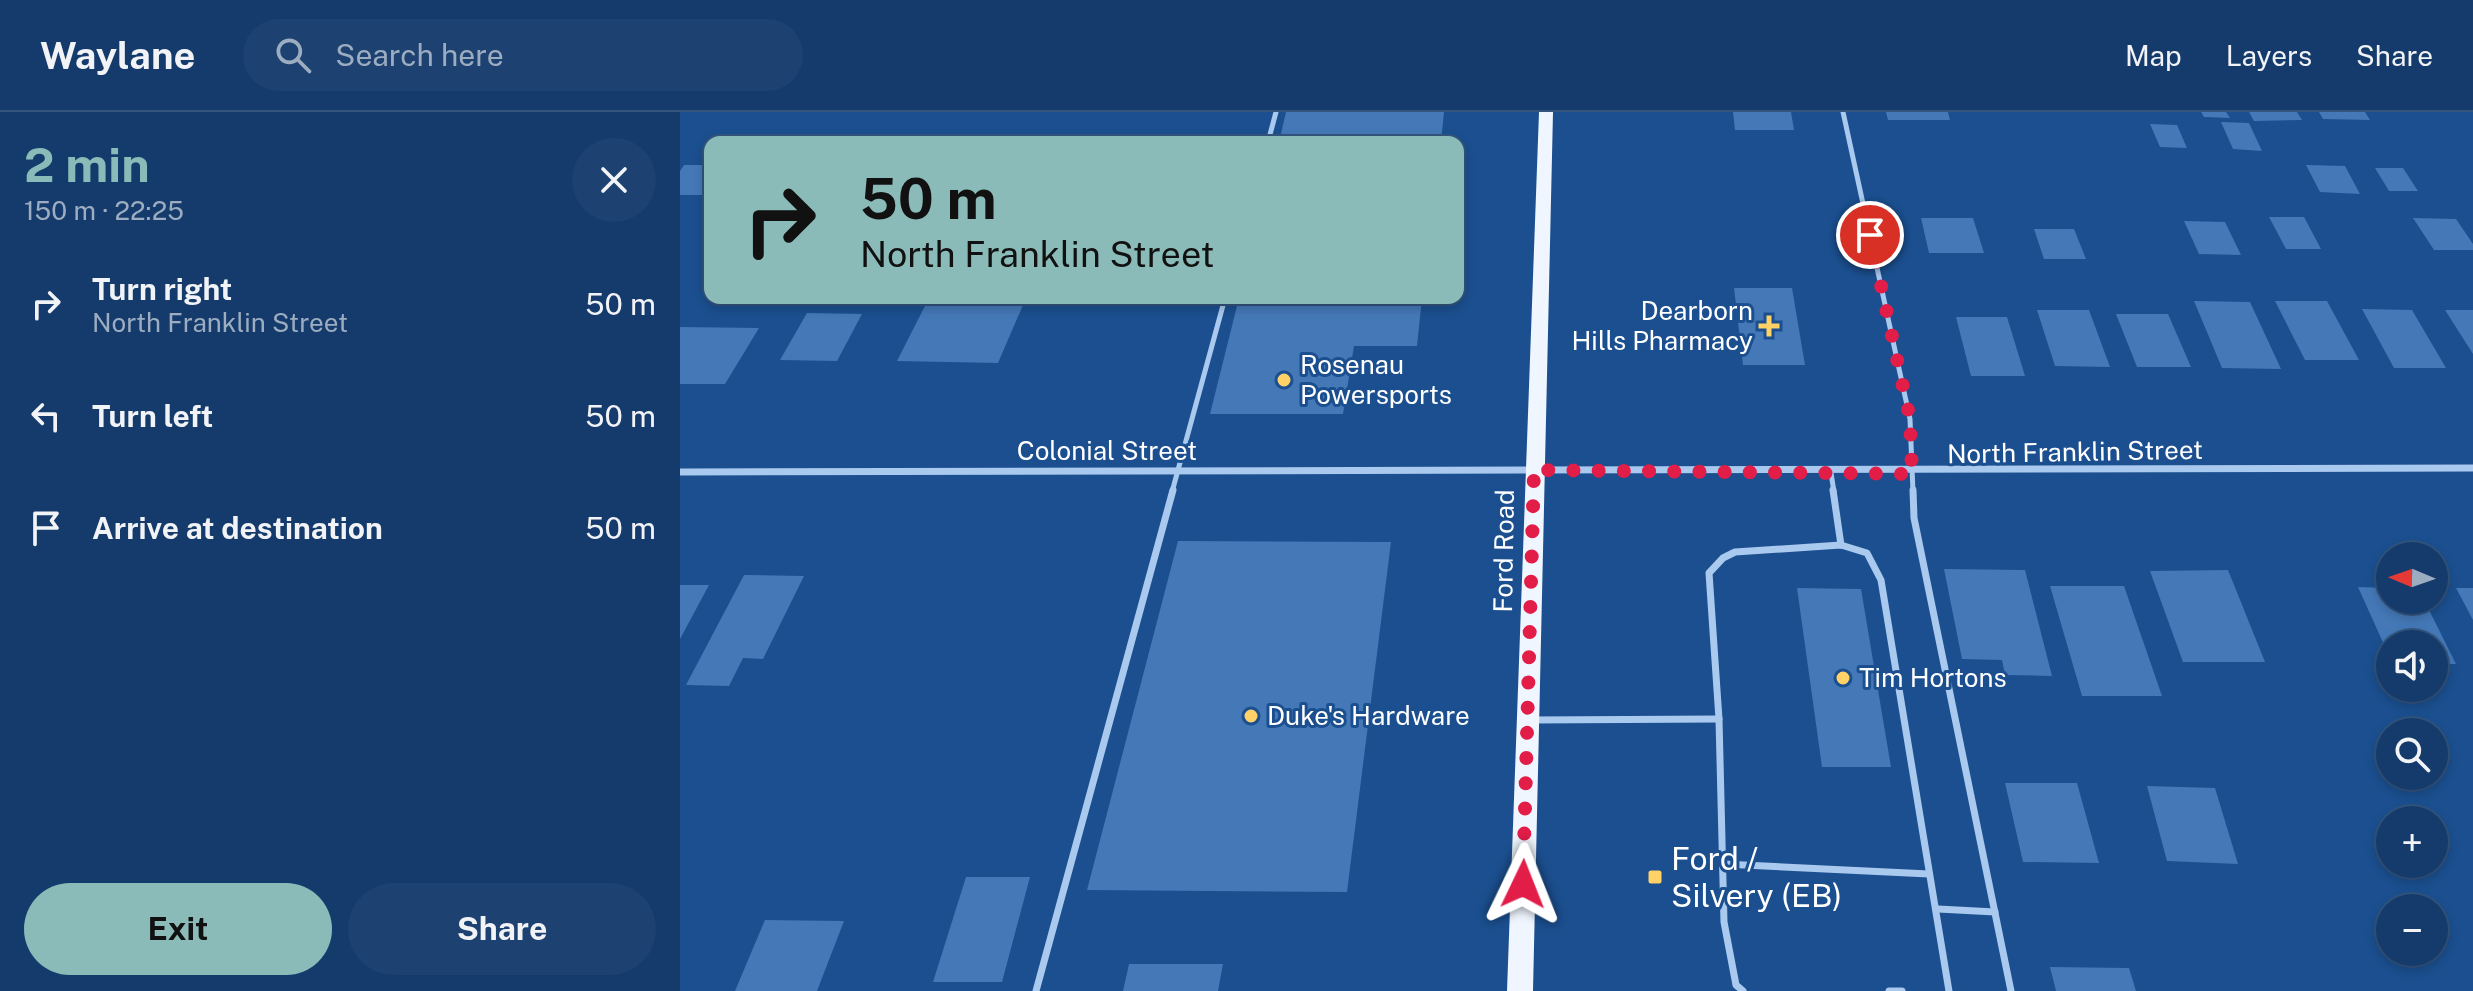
<!DOCTYPE html>
<html lang="en">
<head>
<meta charset="utf-8">
<style>
  :root { --surface:#143b6b; --page:#1d4271; --text:#f1f3f6; --muted:#9dadc1; --line:#33557e; --accent:#8bbbb9 }
  body { margin:0; font-family:"Public Sans",sans-serif; background:var(--page); color:var(--text); height:100vh; display:flex; flex-direction:column; font-size:30px; white-space:nowrap }
  * { box-sizing:border-box; margin:0 }
  p { font-size:26px; color:var(--muted) }
  .icon { flex:none; width:44px; height:44px; fill:none; stroke:currentColor; stroke-width:2; stroke-linecap:round; stroke-linejoin:round }
  .map { position:relative; flex:1; overflow:hidden }
  .drawer { display:flex; flex-direction:column; background:var(--surface); width:680px }
  .drawer>* { flex:none }
  .top-card { position:absolute; left:24px; top:24px; width:760px; height:168px; border-radius:16px; box-shadow:0 4px 12px #0003,0 0 0 2px var(--line); background:#8bbbb9; color:#111; overflow:hidden }
  .needle { width:52px; rotate:272deg }
  .buttons { position:absolute; left:1696px; top:430px; display:grid; gap:16px }
  .buttons a { display:grid; place-items:center; width:72px; height:72px; border-radius:50%; background:var(--surface); box-shadow:0 4px 12px #0003,0 0 0 2px var(--line); font-size:40px }
  .pin { position:absolute; display:grid; place-items:center; width:68px; height:68px; color:#fff; margin:-34px; border:4px solid #fff; border-radius:50%; box-shadow:0 2px 8px #0007 }
  .me { position:absolute; width:88px; margin:-44px; rotate:2deg; stroke-linejoin:round; filter:drop-shadow(0 0 6px #0008) }
  .turn { display:flex; align-items:center; gap:28px; height:168px; padding:0 24px; font-size:36px }
  .turn .icon { width:104px; height:104px; stroke-width:2.5 }
  .turn b { display:block; font-size:56px; line-height:68px }
  .round { display:grid; place-items:center; flex:none; width:84px; height:84px; border-radius:42px; background:var(--page) }
  .head { display:flex; align-items:center; justify-content:space-between; height:136px; padding:0 24px }
  h1 { font-size:48px; font-weight:700; line-height:60px; color:var(--accent) }
  .action { display:flex; gap:16px; margin-top:auto; padding:16px 24px }
  .action a { flex:1; height:92px; border-radius:48px; background:var(--accent); color:#111; font-size:32px; font-weight:700; line-height:92px; text-align:center }
  .action a+a { background:var(--page); color:var(--text) }
  ul { padding:0; list-style:none }
  li { display:flex; align-items:center; gap:24px; height:112px; padding:0 24px }
  li div { flex:1 }
  li b { display:block; font-size:30px }
  li em { font-style:normal }
  header { display:flex; align-items:center; gap:48px; box-sizing:border-box; height:112px; padding:0 40px; background:var(--surface); border-bottom:2px solid var(--line) }
  header strong { font-size:38px }
  nav { display:flex; gap:44px; margin-inline-start:auto; font-size:28px }
  .search { width:560px; height:72px; background:var(--page); display:flex; align-items:center; gap:20px; box-sizing:border-box; padding:0 28px; border-radius:44px; color:var(--muted); font-size:30px }
  main { display:flex; flex:1; min-height:0 }
  .map>svg:first-child { display:block }
  .building { fill:#4478b7 }
  .lines { fill:none; stroke-linecap:round; stroke-linejoin:round }
  .service-far1 { stroke:#a9c9ee; stroke-width:5 }
  .service { stroke:#a9c9ee; stroke-width:7 }
  .minor { stroke:#a9c9ee; stroke-width:7 }
  .primary { fill:#f0f6ff; fill-rule:evenodd }
  .route { stroke:#e11d48; stroke-width:14; stroke-dasharray:0 25.2 }
  .poi-dot { fill:#ffd166; stroke:#1b4f8f; stroke-width:3 }
  .labels { text-anchor:middle; stroke-width:6; stroke-linejoin:round; paint-order:stroke }
  .poi-label { font-size:26px; fill:#fff; stroke:#1b4f8f; text-anchor:start }
  .street-label { font-size:26px; fill:#fff; stroke:#1b4f8f }
  .near-poi-label { font-size:32px; fill:#fff; stroke:#1b4f8f; text-anchor:start }
</style>
</head>
<body>
<header>
<strong>Waylane</strong>
<div class="search"><svg class="icon" aria-label="search" viewBox="0 0 24 24"><circle cx="10" cy="10" r="6"/><path d="M15 15l6 6"/></svg>Search here</div>
<nav><a>Map</a><a>Layers</a><a>Share</a></nav>
</header>
<main>
<section class="drawer">
<div class="head"><div><h1>2 min</h1><p>150 m · 22:25</p></div><a class="round"><svg class="icon" aria-label="close" viewBox="0 0 24 24"><path d="M6 6l12 12M18 6L6 18"/></svg></a></div>
<ul>
<li><svg class="icon" aria-label="right" viewBox="0 0 24 24"><path d="M7 20v-9h11M14 6l5 5-5 5"/></svg><div><b>Turn right</b><p>North Franklin Street</p></div><em>50 m</em></li>
<li><svg class="icon" aria-label="left" viewBox="0 0 24 24"><path d="M17 20v-9H6M10 6l-5 5 5 5"/></svg><div><b>Turn left</b></div><em>50 m</em></li>
<li><svg class="icon" aria-label="arrive" viewBox="0 0 24 24"><path d="M6 21V4h12l-3 4 3 4H6"/></svg><div><b>Arrive at destination</b></div><em>50 m</em></li>
</ul>
<div class="action"><a>Exit</a><a>Share</a></div>
</section>
<div class="map">
<svg width="1793" height="879" viewBox="0 0 1793 879">
  <rect width="100%" height="100%" fill="#1b4f8f"/>
  <g class="building">
    <polygon points="606,0 764,0 761,30 599,30"/>
    <polygon points="1053,0 1111,0 1114,18 1055,18"/>
    <polygon points="1206,0 1268,0 1270,8 1208,8"/>
    <polygon points="1521,0 1546,0 1550,6 1524,5"/>
    <polygon points="1569,0 1617,0 1622,8 1574,9"/>
    <polygon points="1639,0 1685,0 1690,8 1643,7"/>
    <polygon points="1541,10 1569,11 1582,39 1553,37"/>
    <polygon points="1470,12 1497,13 1507,36 1480,35"/>
    <polygon points="4,53 30,53 30,78 27,83 0,83 0,59"/>
    <polygon points="1626,53 1665,54 1680,82 1640,80"/>
    <polygon points="1695,56 1723,56 1738,79 1709,79"/>
    <polygon points="1589,105 1624,105 1641,137 1606,137"/>
    <polygon points="1241,106 1293,106 1304,141 1249,141"/>
    <polygon points="1733,106 1776,107 1793,132 1793,138 1754,138"/>
    <polygon points="1504,109 1545,110 1561,143 1519,142"/>
    <polygon points="1354,117 1394,117 1406,147 1364,147"/>
    <polygon points="1054,176 1112,176 1125,253 1063,253"/>
    <polygon points="249,186 346,186 318,251 217,249"/>
    <polygon points="559,186 742,186 737,234 674,234 663,302 530,302"/>
    <polygon points="1514,189 1570,190 1601,257 1542,256"/>
    <polygon points="1595,189 1647,189 1679,248 1625,248"/>
    <polygon points="1682,197 1732,198 1766,256 1714,256"/>
    <polygon points="1357,198 1409,198 1430,255 1375,254"/>
    <polygon points="1765,198 1793,198 1793,242"/>
    <polygon points="127,201 182,202 157,249 100,248"/>
    <polygon points="1436,202 1488,202 1511,255 1457,255"/>
    <polygon points="1276,205 1327,205 1345,264 1291,264"/>
    <polygon points="0,215 79,216 45,272 0,272"/>
    <polygon points="498,429 711,430 667,780 407,778"/>
    <polygon points="1264,457 1345,458 1372,564 1325,563 1322,548 1282,547"/>
    <polygon points="1548,458 1585,550 1503,550 1470,459"/>
    <polygon points="64,463 124,464 83,547 63,546 49,574 6,573"/>
    <polygon points="0,473 29,473 0,527"/>
    <polygon points="1370,474 1444,474 1482,584 1402,584"/>
    <polygon points="1678,475 1710,476 1710,488 1744,488 1776,552 1754,552 1754,532 1710,532 1710,546"/>
    <polygon points="1117,476 1181,477 1211,655 1142,655"/>
    <polygon points="1776,476 1793,476 1793,508"/>
    <polygon points="1325,671 1397,671 1419,751 1343,750"/>
    <polygon points="1467,674 1535,676 1558,752 1487,749"/>
    <polygon points="286,765 350,765 322,870 253,870"/>
    <polygon points="85,808 164,809 137,879 55,879"/>
    <polygon points="449,852 543,852 538,879 443,879"/>
    <polygon points="1370,855 1449,856 1456,879 1376,879"/>
  </g>
  <g class="lines">
    <g class="service-far1">
      <polyline points="1163,0 1230,307 1233,380"/>
      <polyline points="588,30 596,0"/>
      <polyline points="1151,361 1154,380"/>
      <polyline points="492,380 545,186"/>
    </g>
    <g class="service">
      <polyline points="1153,378 1161,433"/>
      <polyline points="1233,378 1234,406 1331,879"/>
      <polyline points="852,608 1039,607"/>
      <polyline points="1043,752 1249,762"/>
      <polyline points="1258,797 1315,800"/>
      <polyline points="356,879 493,378"/>
      <polyline points="1063,879 1056,873 1044,810 1039,607 1029,461 1043,446 1055,440 1161,433 1187,441 1201,468 1269,879"/>
      <polyline points="1209,879 1222,879"/>
    </g>
    <polyline class="minor" points="0,360 1793,356"/>
    <polygon class="primary" points="859,0 873,0 853,879 827,879"/>
  </g>
  <g class="lines">
    <polyline class="route" points="843,772 854,358 1232,362 1230,307 1190,123"/>
  </g>
  <g class="poi-dot">
    <path d="M1085 202h8v8h8v8h-8v8h-8v-8h-8v-8h8z"/>
    <circle cx="604" cy="268" r="8"/>
    <circle cx="1163" cy="566" r="8"/>
    <circle cx="571" cy="604" r="8"/>
    <rect x="967" y="757" width="16" height="16" rx="4"/>
  </g>
  <g class="labels">
    <g class="poi-label">
      <text x="1073" y="208" text-anchor="end">Dearborn<tspan x="1073" dy="30">Hills Pharmacy</tspan></text>
      <text x="620" y="262">Rosenau<tspan x="620" dy="30">Powersports</tspan></text>
      <text x="1179" y="575">Tim Hortons</text>
      <text x="587" y="613">Duke's Hardware</text>
    </g>
    <g class="street-label">
      <text x="427" y="348">Colonial Street</text>
      <text transform="translate(1395 340) rotate(-1)" y="9">North Franklin Street</text>
      <text transform="translate(824 439) rotate(-89)" y="9">Ford Road</text>
    </g>
    <g class="near-poi-label">
      <text x="991" y="758">Ford /<tspan x="991" dy="37">Silvery (EB)</tspan></text>
    </g>
  </g>
</svg>
<div class="buttons">
<a><svg class="needle" viewBox="-14 -14 28 28"><path d="M0-13l5 13h-10z" fill="#e53935"/><path d="M0 13l5-13h-10z" fill="#9dadc1"/></svg></a>
<a><svg class="icon" aria-label="sound" viewBox="0 0 24 24"><path d="M4 9h4l5-4v14l-5-4H4zM17 9q2 3 0 6"/></svg></a>
<a><svg class="icon" aria-label="search" viewBox="0 0 24 24"><circle cx="10" cy="10" r="6"/><path d="M15 15l6 6"/></svg></a>
<a>+</a>
<a>−</a>
</div>
<div class="pin" style="left:1190px;top:123px;background:#d93025"><svg class="icon" aria-label="arrive" viewBox="0 0 24 24"><path d="M6 21V4h12l-3 4 3 4H6"/></svg></div>
<svg class="me" style="left:843px;top:772px" viewBox="-20 -20 40 40"><path d="M0-17L14 15 0 8-14 15z" fill="#e11d48" stroke="#fff" stroke-width="4"/></svg>
<div class="top-card">
<div class="turn"><svg class="icon" aria-label="right" viewBox="0 0 24 24"><path d="M7 20v-9h11M14 6l5 5-5 5"/></svg><div><b>50 m</b>North Franklin Street</div></div>
</div>
</div>
</main>
</body>
</html>
